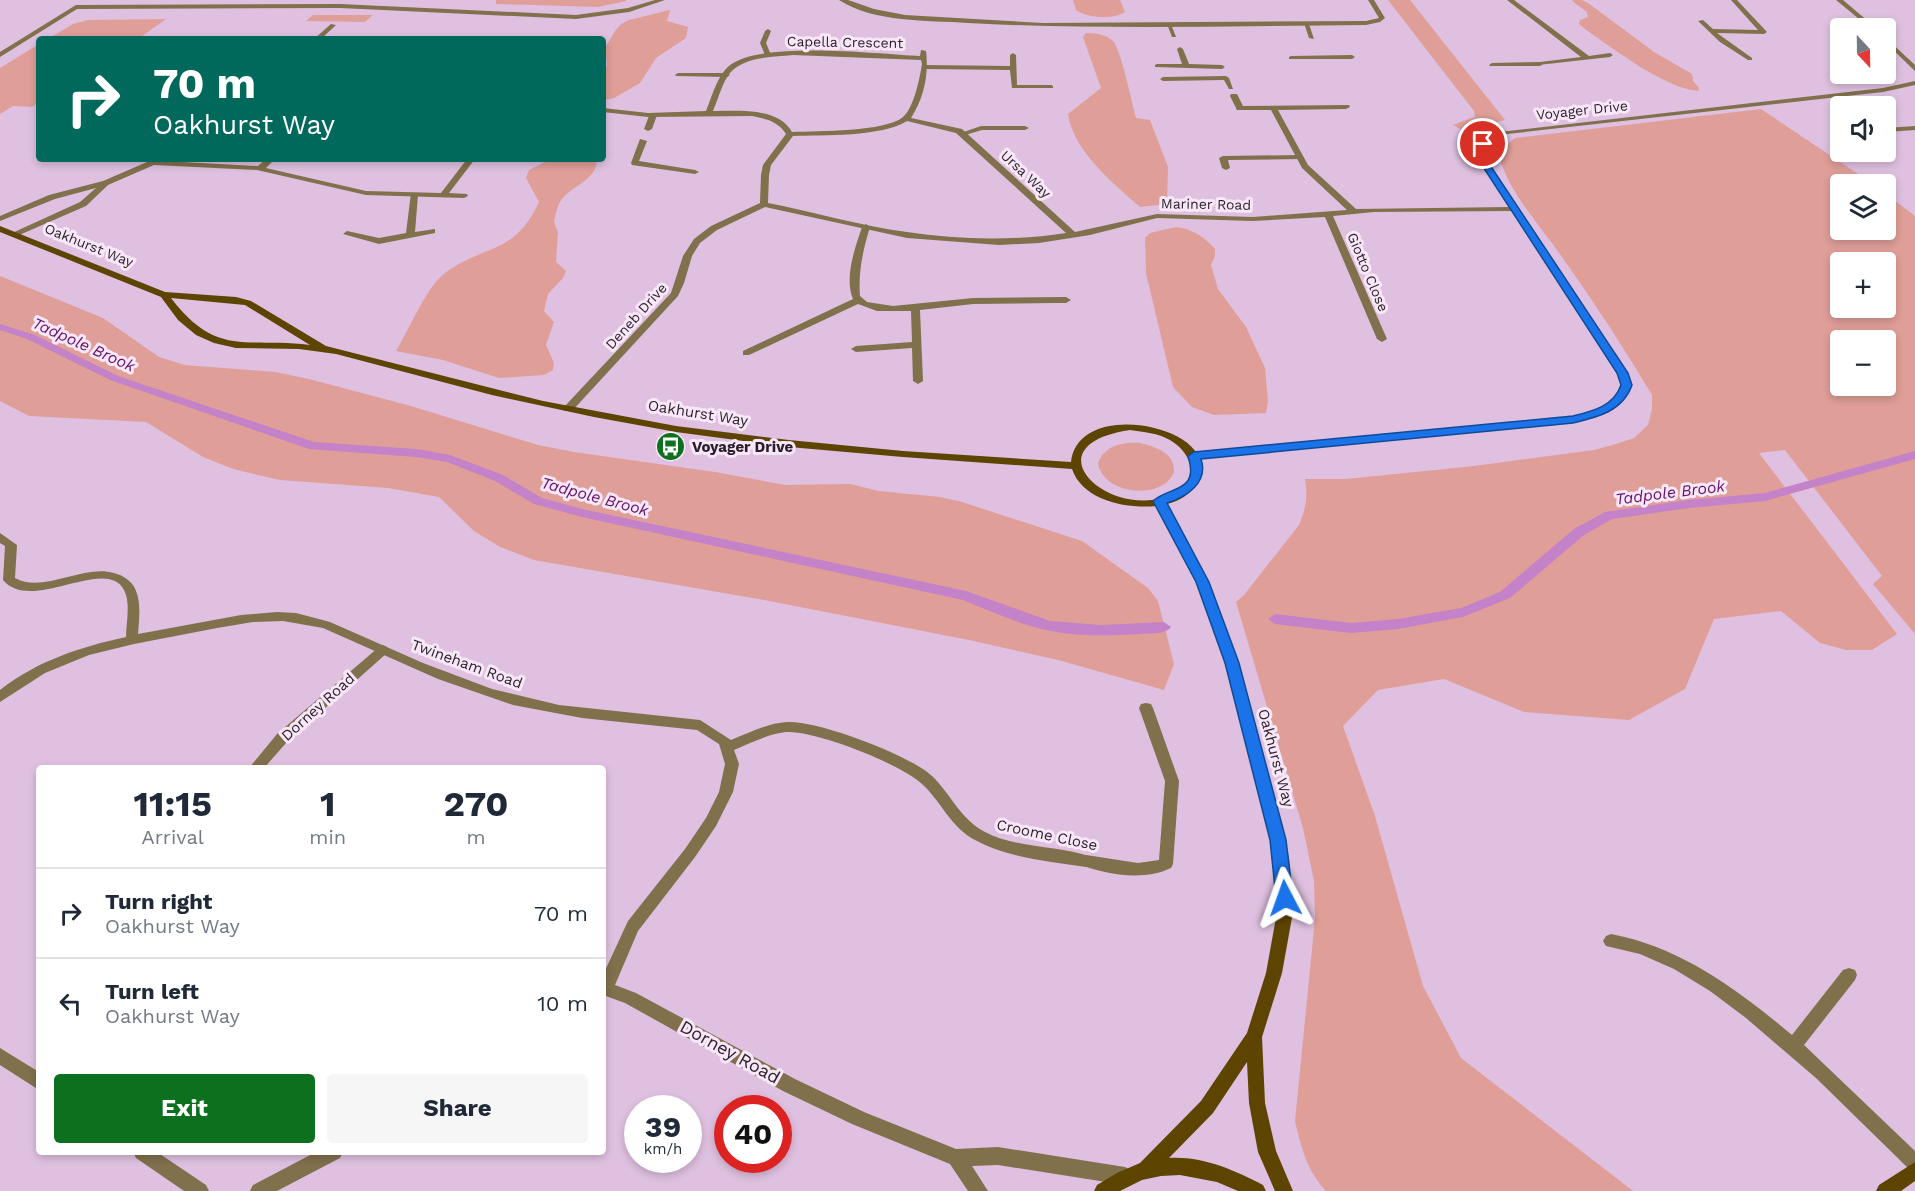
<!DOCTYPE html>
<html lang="en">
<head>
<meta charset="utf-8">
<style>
  :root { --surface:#fff; --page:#f6f6f7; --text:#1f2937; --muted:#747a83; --line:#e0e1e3; --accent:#0c701f }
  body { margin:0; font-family:"Work Sans",sans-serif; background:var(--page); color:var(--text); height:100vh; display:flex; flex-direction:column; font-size:22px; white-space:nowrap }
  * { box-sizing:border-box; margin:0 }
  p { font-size:20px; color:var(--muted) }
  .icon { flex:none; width:33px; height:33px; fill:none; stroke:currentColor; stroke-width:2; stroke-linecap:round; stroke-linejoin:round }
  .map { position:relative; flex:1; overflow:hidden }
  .details { position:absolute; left:36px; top:765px; width:570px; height:390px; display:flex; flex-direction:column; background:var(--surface); border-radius:6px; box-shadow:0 3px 9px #0003 }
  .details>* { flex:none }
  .banner { position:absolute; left:36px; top:36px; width:570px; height:126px; border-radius:6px; box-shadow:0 3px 9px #0003; background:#00695c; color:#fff; overflow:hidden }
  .needle { width:39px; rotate:158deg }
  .tools { position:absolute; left:1830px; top:18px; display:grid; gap:12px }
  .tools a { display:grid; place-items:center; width:66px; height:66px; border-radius:6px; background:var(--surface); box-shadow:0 3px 9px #0003; font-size:30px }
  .speed { position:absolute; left:624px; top:1095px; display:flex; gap:12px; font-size:30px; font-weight:700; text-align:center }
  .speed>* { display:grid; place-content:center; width:78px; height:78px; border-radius:50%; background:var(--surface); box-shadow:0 3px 9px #0003; line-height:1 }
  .speed small { font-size:15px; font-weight:400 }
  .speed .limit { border:9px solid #d22; background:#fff; color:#111 }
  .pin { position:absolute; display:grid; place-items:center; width:51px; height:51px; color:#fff; margin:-26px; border:3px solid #fff; border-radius:50%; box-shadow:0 2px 6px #0007 }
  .me { position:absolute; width:66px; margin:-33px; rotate:356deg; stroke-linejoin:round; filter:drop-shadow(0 0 4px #0008) }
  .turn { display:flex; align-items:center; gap:21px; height:126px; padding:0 18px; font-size:27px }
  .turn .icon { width:78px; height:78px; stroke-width:2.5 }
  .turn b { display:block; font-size:42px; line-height:51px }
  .eta { display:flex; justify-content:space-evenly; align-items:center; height:102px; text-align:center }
  .eta b { font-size:36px; font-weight:700; line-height:42px }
  .button { display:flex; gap:12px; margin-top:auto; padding:12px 18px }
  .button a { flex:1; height:69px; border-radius:6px; background:var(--accent); color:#fff; font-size:24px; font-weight:700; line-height:69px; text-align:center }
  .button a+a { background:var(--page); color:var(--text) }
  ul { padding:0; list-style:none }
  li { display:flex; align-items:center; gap:18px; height:90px; padding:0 18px; border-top:2px solid var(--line) }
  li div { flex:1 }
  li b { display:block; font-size:22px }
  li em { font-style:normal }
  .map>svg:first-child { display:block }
  .green { fill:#e09e98; fill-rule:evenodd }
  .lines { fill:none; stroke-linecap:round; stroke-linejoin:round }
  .stream { fill:#c482c8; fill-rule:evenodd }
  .lane { fill:#81704c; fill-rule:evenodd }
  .street { fill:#81704c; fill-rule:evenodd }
  .secondary { fill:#5d4400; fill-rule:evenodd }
  .route { fill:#1a73e8; stroke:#114b97; stroke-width:1.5 }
  .labels { text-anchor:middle; stroke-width:6; stroke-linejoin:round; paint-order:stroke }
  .far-street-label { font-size:14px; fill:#2a1e2a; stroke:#f7e7f7 }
  .street-label { font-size:15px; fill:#2a1e2a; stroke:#f7e7f7 }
  .poi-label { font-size:15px; font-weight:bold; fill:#2a1e2a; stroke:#f7e7f7; text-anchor:start }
  .water-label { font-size:16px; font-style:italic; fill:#631168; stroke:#f7e7f7 }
  .near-street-label { font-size:18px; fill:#2a1e2a; stroke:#f7e7f7 }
</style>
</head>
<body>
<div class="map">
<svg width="1915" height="1191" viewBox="0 0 1915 1191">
  <rect width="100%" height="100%" fill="#dfc0e0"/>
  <g class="green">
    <polygon points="496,0 626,0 626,1 598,7 496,4"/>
    <path d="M1073,0H1120L1125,12C1113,20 1087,18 1076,10Z"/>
    <polygon points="1388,0 1410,0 1505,120 1464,131 1453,125 1475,117 1474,111"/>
    <path d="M1573,0H1582L1588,3L1654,52L1692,74L1693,81L1699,88L1698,91C1664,88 1614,49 1585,29L1579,24L1580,20L1588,17L1587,12L1572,1Z"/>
    <polygon points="670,10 667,21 688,27 686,38 656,58 640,83 614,98 603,100 603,74 607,65 605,48 615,31 621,24 629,20"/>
    <polygon points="313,15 373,15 365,22 306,21"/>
    <polygon points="166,19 138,39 48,39 73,24 88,20"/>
    <path d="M1086,33C1095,33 1106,34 1113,41C1121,49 1132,104 1136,118L1150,120L1168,167L1167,204L1140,207C1114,184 1073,151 1068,114L1101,88L1083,37Z"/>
    <polygon points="39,44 39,102 32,107 13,106 0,114 0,68"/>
    <path d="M1761,109L1873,184H1840V230H1886V194L1915,216V634L1873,584L1882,576L1785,450L1759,453L1897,634L1872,650H1846L1820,643L1781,611L1714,619L1685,689L1629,720L1524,712L1444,679L1378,690L1343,726L1375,816L1423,986L1461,1058L1633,1191H1326C1307,1171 1301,1147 1295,1121L1315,919L1314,881L1303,828L1236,602L1244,595L1299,525C1306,509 1308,496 1305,479H1346L1474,466L1594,450L1616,444L1634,438L1648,425L1652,409V395C1624,348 1594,302 1562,257C1540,225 1507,191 1498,152L1515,138ZM1840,262H1886V308H1840ZM1840,340H1886V386H1840Z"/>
    <path d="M551,159H597C597,180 573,185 562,199C557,205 556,214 554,222L558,232L556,262L566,271L563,278L548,294L544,311L554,322L546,345L554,363L553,370L544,375L499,378L443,360L396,351C409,330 427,286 445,273C484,244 514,256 539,202L526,178L529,170Z"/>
    <path d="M1176,227C1193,229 1204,237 1215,249V256L1211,265L1218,289L1246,327L1265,368L1268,401L1266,413L1214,415L1192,407L1173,387L1146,273L1145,238L1150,233Z"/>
    <polygon points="0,276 103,318 159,357 185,365 275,372 309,379 411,406 538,445 574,452 715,472 785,485 850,484 879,491 940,497 962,502 1082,541 1148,588 1158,601 1174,664 1164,690 1058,660 969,640 764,600 534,560 500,547 474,531 439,497 388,488 280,480 233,469 203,457 146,422 29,416 0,401"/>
    <path d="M1140,443C1156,447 1175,453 1174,472C1162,502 1102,494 1098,463C1105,445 1123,442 1140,443Z"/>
  </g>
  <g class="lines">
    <g class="stream">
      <path d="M0,324L35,335L118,376L314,442L416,449L450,455L503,475L542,498L582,509L966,591L1050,621L1101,625L1164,622L1171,627C1165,635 1150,633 1140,634C1111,636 1081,637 1051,631C1021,625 992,612 963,600L582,517L534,504L495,481L447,462L416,457L309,449L110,380L27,339L0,330Z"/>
      <polygon points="1915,451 1915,459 1765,501 1689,508 1612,519 1584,535 1510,598 1463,617 1398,629 1351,633 1275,624 1268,619 1275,614 1351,623 1398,619 1461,608 1500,592 1574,529 1605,512 1689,500 1765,493"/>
    </g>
    <g class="lane">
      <polygon points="1304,23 1309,24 1314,39 1309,38"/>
      <polygon points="331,24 336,25 321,39 314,39"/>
      <polygon points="1167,24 1171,24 1176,37 1172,37"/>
      <polygon points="768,29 771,31 766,43 771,55 768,57 765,55 760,43 765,31"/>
      <polygon points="1180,47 1183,49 1189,64 1222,65 1225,67 1222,69 1155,67 1155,65 1157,64 1182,64 1177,49"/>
      <polygon points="1013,53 1016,55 1017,85 1051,85 1053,86 1053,88 1012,88 1010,70 924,69 921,67 924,65 1010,66 1010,55"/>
      <polygon points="1291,56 1352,55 1355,57 1352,59 1289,59 1289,57"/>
      <polygon points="1492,63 1540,62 1543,64 1540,66 1490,66 1489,65"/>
      <polygon points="678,73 727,73 730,75 727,77 676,76 675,75"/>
      <polygon points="1226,76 1229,78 1233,89 1229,89 1224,80 1163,81 1160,79 1163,77"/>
      <polygon points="1231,94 1237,94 1244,108 1243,110 1237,110 1230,96"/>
      <polygon points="650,113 657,115 652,129 648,131 644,129"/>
      <polygon points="981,126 1025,126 1029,128 1025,130 982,130 962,136 958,134"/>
      <polygon points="1915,126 1915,130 1886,132 1886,128"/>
      <polygon points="640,139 647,141 639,161 695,170 699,172 695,174 632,165 631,163"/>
      <polygon points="1299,155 1302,155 1302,159 1228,160 1230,168 1226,170 1222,168 1219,158 1223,156"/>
      <polygon points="266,159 275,159 264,170 258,170 258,166"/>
      <polygon points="411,193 418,195 415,232 435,229 435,233 379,244 343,234 347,231 379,238 406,233"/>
      <path d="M866,224L870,227C863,250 858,272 860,296L867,302L893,306L973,298L1066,297L1071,300L1066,303H1054L973,304L920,310L923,381L918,384L913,381L912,348L856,352L851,349L856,346L912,342L911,311H877L858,304L749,355H743V351L853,299C844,278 855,248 862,227Z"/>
      <polygon points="383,645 387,647 389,650 387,653 287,742 264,768 249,768 277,734 379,647"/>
      <path d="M1146,703L1151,704L1153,708L1179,781L1173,864L1171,868C1144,881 1109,875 1081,865L1079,861L1081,857L1086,855L1138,863L1159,860L1165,781L1139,708L1141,704Z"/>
    </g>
    <g class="street">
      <polygon points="655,0 665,0 629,12 576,19 340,8 77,9 0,57 0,52 76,5 340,4 576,15 628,8"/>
      <path d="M839,0H848L874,9L905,15L1043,23L1366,21L1379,18L1368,0H1374L1385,18L1380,22L1366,25C1233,26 1101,30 968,23C927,20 875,23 839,0Z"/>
      <polygon points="1507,0 1514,0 1589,56 1610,53 1613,55 1610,57 1538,65 1537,64 1540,62 1581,57"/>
      <polygon points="1731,0 1737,0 1767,32 1764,34 1717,33 1752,58 1752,60 1748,60 1720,42 1698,21 1703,20 1713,29 1758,30"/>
      <polygon points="1836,0 1843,0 1876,28 1870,28"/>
      <polygon points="1886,38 1915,65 1915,71 1886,43"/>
      <path d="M921,50L926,51C929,74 924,98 911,118L962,129L1075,232L1157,214L1253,217L1347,210L1302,168L1271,110H1237L1236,108L1240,106L1349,105L1350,107L1346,109L1278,110L1308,165L1356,209L1509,207L1476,156C1477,142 1486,136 1499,132L1883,88L1915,81V85L1883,92L1507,134C1494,138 1485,142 1484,156L1631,380C1628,417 1584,421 1554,425L1194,459L1189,456L1194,453L1554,419C1581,415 1618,413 1621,380L1512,211L1374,212L1333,216L1387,339L1382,342L1377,339L1325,217L1253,221L1157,218L1090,235L1039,243L999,245L907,238L765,207L717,230L700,243L692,256L684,283L678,296L572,411H564V407L671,293L683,256L694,239L711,226L760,203L761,175L763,165L786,134C778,121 766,119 752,116L648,117L603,112V108L648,113L706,111C712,97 717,76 729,66C760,40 878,54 920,56ZM793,55L921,60L922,64C920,77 914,108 903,117C885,132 818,131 792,132C778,107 738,111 713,111C719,98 723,78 734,69C750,56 774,57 793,55ZM907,121L956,133L1066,233C1014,241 959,240 907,232C861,226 814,212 768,203L769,175L771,165L793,136C822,135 882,137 907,121Z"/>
      <polygon points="154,159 165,159 163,161 257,166 366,191 441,193 467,159 475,159 449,193 467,194 468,196 464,198 366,195 257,170 154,165 108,185 86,206 17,236 10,234 80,202 96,188 55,199 0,221 0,216 49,195 103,181"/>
      <path d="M0,533L17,545L15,578C43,594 83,564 114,573C144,581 140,609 138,634L241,615L277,612L296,613L330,622L423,663L492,689L559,705L700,720L731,740C749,733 768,723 787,722C817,720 910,755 932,776C950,793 961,820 985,832C1018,849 1057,845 1091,857L1093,861L1091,865L1086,867C1049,861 1008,858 975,840C951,828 941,801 922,784C901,764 815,730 786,732C768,734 751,743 734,750L739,764L733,792L716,826L695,857L638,931L615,985L636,993L795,1079L864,1112L956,1149L998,1147L1125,1167L1131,1170L1134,1176L1131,1182L1125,1185L998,1165L972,1166L988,1191H968L950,1164L852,1124L783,1091L625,1003L603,995V975L628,921L685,849L706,818L719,792L725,764L719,744L697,730L582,718L513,705L438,679L323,628L283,621L253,622L217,628L134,644L89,655L45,673L0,702V690C37,661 80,647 126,637C126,623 131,603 124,590C106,555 31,614 3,580L5,546L0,543Z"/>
      <path d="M1611,934C1681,947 1738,990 1792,1035L1843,970L1849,968L1855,970L1857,975L1855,980L1804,1045L1915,1151V1172L1909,1169L1816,1078L1746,1018L1710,991L1674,969L1640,954L1606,946L1603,941L1606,936Z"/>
      <polygon points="0,1048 39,1072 39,1090 0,1065"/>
      <polygon points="133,1152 157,1152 206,1185 209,1191 184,1191 136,1158"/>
      <polygon points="316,1152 343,1152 340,1158 277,1191 250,1191 253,1185"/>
    </g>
    <g class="secondary">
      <path d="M0,226L165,292L236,297L251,301L326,346L543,401L676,426L789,440L903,451L1071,462C1078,394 1232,429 1196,484C1190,495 1179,501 1167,504L1208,582L1238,663L1289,858L1293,912L1282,973L1262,1037L1265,1103L1276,1151L1293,1191H1275L1258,1152L1249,1103L1247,1062L1213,1113L1169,1158C1203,1156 1234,1170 1263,1185L1266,1191H1238L1217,1182L1180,1175L1161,1176L1142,1180L1120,1191H1094L1097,1185L1117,1173L1140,1163L1201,1101L1247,1033L1266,973L1277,912L1275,858L1226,663L1196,582L1157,506C1127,509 1083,501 1072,469L903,457L789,447L676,432L594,417L492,395L336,354L299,349L236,348L214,343L196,335L178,320L161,297L0,232ZM171,298L245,305L310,345C245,337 217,358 171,298ZM1130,430C1144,432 1158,433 1170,440C1198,457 1198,486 1165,497C1105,517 1030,445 1130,430Z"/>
      <polygon points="1915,1162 1915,1181 1901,1191 1876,1191 1879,1185"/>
    </g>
  </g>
  <path class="route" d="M1483,141L1487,144L1484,156L1628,373L1632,385C1623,411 1598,417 1573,423L1201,459C1209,483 1186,497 1167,503L1209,582L1239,663L1286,840L1293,898L1291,904L1285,906L1279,904L1276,898L1270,840L1225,663L1196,582L1153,501C1169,486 1200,493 1188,456L1194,452L1573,416C1593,411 1614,406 1621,385L1617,373L1476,156L1478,144Z"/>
  <defs>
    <symbol id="bus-disc" viewBox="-11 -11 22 22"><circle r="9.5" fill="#0c701f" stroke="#f7e7f7"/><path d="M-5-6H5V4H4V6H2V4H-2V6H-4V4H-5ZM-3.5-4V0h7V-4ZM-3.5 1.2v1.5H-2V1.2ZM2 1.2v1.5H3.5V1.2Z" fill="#fff"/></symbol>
  </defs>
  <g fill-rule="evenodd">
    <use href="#bus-disc" x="654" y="430" width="33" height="33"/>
  </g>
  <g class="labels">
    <g class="far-street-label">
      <text transform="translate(845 42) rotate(1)" y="5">Capella Crescent</text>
      <text transform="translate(1582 110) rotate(-6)" y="5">Voyager Drive</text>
      <text transform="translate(1026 174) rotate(43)" y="5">Ursa Way</text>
      <text transform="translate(1206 204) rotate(1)" y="5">Mariner Road</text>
      <text transform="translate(89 245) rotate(22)" y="5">Oakhurst Way</text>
      <text transform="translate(1368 272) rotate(67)" y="5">Giotto Close</text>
      <text transform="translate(636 316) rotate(-48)" y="5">Deneb Drive</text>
    </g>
    <g class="street-label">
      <text transform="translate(698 413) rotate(9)" y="5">Oakhurst Way</text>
      <text transform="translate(467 664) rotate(20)" y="5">Twineham Road</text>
      <text transform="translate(318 707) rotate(-42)" y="5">Dorney Road</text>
      <text transform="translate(1276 758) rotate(75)" y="5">Oakhurst Way</text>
      <text transform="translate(1047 835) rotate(12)" y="5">Croome Close</text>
    </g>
    <g class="poi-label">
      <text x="692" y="452">Voyager Drive</text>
    </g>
    <g class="water-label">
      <text transform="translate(84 344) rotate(24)" y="6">Tadpole Brook</text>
      <text transform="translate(1670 492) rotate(-7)" y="6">Tadpole Brook</text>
      <text transform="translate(595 496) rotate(15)" y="6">Tadpole Brook</text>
    </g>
    <g class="near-street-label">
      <text transform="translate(730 1052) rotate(29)" y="6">Dorney Road</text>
    </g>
  </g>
</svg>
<div class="tools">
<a><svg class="needle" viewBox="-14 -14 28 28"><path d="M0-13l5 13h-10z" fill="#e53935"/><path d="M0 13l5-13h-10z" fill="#747a83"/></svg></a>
<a><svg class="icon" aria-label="sound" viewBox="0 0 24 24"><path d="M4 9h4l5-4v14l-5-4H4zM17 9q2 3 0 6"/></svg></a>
<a><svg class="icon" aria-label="layers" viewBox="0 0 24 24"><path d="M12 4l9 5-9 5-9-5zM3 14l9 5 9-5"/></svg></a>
<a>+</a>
<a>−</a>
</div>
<div class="speed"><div>39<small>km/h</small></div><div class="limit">40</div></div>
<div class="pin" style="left:1483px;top:144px;background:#d93025"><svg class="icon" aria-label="arrive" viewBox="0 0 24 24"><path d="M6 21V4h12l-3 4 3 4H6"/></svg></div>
<svg class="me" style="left:1285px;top:898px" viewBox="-20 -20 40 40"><path d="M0-17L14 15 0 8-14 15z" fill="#1a73e8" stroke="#fff" stroke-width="4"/></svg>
<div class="banner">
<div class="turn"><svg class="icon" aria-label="right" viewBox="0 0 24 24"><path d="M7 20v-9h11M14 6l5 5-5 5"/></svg><div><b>70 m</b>Oakhurst Way</div></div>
</div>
<section class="details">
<div class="eta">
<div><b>11:15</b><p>Arrival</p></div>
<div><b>1</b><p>min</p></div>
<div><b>270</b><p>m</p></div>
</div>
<ul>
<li><svg class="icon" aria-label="right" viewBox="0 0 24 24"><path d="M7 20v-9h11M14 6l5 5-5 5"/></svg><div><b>Turn right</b><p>Oakhurst Way</p></div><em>70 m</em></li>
<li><svg class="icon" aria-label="left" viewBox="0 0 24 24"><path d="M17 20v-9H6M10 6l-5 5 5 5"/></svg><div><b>Turn left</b><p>Oakhurst Way</p></div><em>10 m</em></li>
</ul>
<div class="button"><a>Exit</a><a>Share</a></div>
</section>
</div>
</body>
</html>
